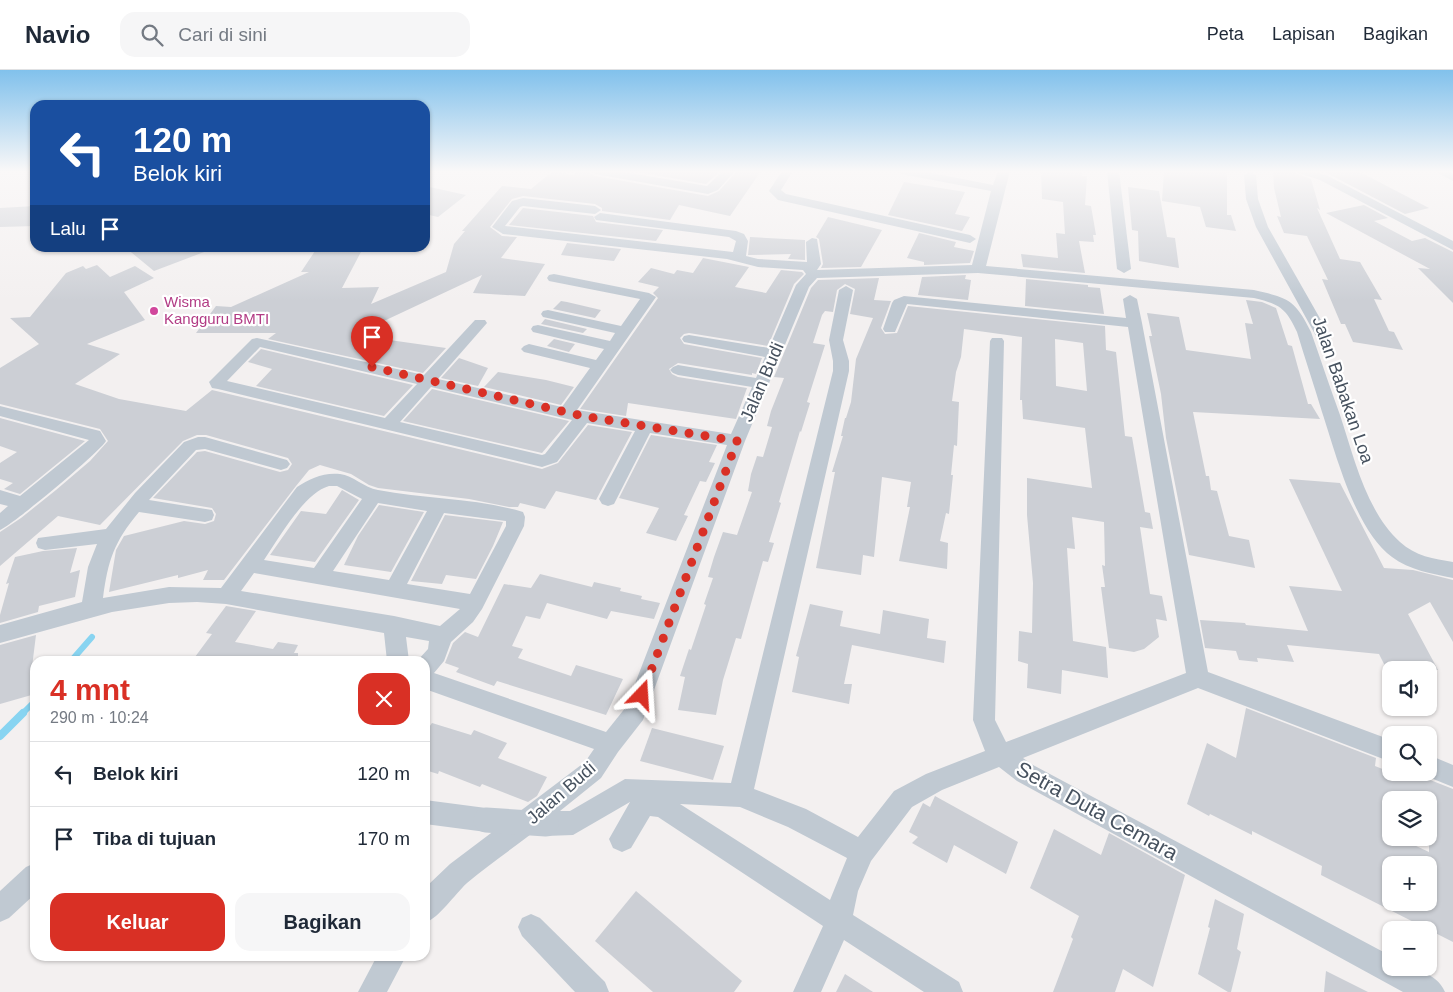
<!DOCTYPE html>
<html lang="id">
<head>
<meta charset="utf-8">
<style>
  :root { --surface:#fff; --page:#f6f6f7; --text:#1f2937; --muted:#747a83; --line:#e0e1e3; --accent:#d93025 }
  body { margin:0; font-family:Arial,sans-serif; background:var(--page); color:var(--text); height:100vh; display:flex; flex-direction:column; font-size:19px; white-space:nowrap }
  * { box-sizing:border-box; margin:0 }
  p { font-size:16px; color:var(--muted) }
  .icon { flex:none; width:28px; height:28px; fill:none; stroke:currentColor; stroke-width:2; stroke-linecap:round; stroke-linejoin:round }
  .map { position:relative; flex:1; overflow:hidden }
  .side { position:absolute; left:30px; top:586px; width:400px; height:305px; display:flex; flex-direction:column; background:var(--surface); border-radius:15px; box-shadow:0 1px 4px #0004 }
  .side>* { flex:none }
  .banner { position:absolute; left:30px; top:30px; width:400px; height:152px; border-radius:15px; box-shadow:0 1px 4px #0004; background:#1a4fa0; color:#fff; overflow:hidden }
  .controls { position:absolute; left:1382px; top:591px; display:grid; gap:10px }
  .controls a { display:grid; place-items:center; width:55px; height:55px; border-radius:10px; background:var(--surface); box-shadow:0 1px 4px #0004; font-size:25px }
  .pin { position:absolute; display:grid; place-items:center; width:42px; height:42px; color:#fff; margin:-51px -21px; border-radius:50% 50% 50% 0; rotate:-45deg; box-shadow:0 0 5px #0007 }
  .pin .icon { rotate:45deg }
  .me { position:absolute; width:55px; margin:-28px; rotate:20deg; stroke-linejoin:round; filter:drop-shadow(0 0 4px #0008) }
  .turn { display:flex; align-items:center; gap:18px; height:105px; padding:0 20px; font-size:22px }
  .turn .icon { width:65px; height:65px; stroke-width:2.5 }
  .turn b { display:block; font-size:35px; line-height:42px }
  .then { display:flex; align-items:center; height:48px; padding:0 20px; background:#0003; gap:10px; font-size:19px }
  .round { display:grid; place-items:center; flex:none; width:52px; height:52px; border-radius:15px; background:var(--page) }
  .head { display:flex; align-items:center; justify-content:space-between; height:85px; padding:0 20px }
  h1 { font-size:30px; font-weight:600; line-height:38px; color:var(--accent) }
  .primary-button { display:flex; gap:10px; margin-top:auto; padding:10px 20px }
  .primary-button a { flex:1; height:58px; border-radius:15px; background:var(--accent); color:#fff; font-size:20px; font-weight:600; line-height:58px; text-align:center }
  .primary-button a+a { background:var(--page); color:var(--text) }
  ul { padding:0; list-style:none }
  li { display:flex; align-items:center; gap:15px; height:65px; padding:0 20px; border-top:1px solid var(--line) }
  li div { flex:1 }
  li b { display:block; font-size:19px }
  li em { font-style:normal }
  header { display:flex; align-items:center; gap:30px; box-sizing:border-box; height:70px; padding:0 25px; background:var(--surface); border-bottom:1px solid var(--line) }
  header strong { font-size:24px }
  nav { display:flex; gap:28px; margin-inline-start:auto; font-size:18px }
  .search { width:350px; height:45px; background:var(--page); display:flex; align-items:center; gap:12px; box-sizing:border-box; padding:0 18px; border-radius:15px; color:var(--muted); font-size:19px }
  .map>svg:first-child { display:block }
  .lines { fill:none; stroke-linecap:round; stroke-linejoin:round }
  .stream-far1 { stroke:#88d4f1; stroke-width:6 }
  .stream { stroke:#88d4f1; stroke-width:8 }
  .building { fill:#cccfd5; fill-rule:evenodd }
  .minor { fill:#c0c9d2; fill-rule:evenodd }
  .minor-bridge { stroke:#c0c9d2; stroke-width:25 }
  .route { stroke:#d93025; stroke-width:9; stroke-dasharray:0 16.2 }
  .hotel-dot { fill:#d1479c; stroke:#fff; stroke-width:2 }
  .labels { text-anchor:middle; stroke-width:4.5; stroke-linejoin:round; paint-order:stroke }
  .far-hotel-label { font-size:15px; fill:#b23c85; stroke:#fff; text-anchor:start }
  .street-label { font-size:18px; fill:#47525f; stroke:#fff }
  .near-street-label { font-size:21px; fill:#47525f; stroke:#fff }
</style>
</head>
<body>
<header>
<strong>Navio</strong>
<div class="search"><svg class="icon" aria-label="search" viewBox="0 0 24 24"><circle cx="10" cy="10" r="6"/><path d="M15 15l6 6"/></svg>Cari di sini</div>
<nav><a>Peta</a><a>Lapisan</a><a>Bagikan</a></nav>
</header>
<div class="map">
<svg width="1453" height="922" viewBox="0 0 1453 922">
  <rect width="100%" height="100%" fill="#f3f0f0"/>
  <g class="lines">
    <g class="stream-far1">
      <polyline points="71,591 92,567"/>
      <polyline points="22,644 35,631"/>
    </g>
    <polyline class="stream" points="0,666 23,643"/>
  </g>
  <g class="building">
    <polygon points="553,101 574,105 575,101 588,101 595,106 708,126 719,121 737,101 761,101 730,146 679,135 670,150 602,141 602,138 595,134 523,126 512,129 490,157 502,166 517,167 501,188 545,194 525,226 473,223 482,205 354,265 446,278 423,303 268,269 276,263 196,263 216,236 231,237 309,202 301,202 317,178 363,178 342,218 379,217 371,234 446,202 454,174 465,161 462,161 502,116 531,119"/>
    <polygon points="632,101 720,101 706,114"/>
    <polygon points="1041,101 1083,101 1082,106 1087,106 1085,135 1091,136 1096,165 1093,165 1094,172 1079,171 1085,203 1023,197 1021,184 1058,188 1056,163 1065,164 1063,132 1042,129"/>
    <polygon points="1164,101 1227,101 1227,145 1231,145 1236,161 1206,157 1200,137 1162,131"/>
    <polygon points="1273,101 1290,101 1311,109 1320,140 1317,138 1340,189 1360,192 1382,230 1374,229 1389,261 1394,262 1403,280 1353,272 1345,254 1341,254 1322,209 1328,210 1307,166 1284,163 1277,146 1281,147 1274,118"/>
    <polygon points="1323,101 1358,101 1429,138 1405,144"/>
    <polygon points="904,112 965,122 955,144 970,147 962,161 888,145"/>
    <polygon points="425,116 466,125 438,147 425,144"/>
    <polygon points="1128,117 1159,121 1167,167 1175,168 1179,198 1139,191 1138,161 1132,160"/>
    <polygon points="1364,135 1388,148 1374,151 1412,171 1425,168 1453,182 1453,233 1418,198 1430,199 1326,143"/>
    <polygon points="35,136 35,156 0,157 0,138"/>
    <polygon points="523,138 593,146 596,152 663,160 656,171 509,155"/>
    <polygon points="828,147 882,160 861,197 821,198 823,194 819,169 816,167"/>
    <polygon points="919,163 956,172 954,177 974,181 970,193 924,195 924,192 907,188"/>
    <polygon points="750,167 805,170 805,190 788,189 791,184 748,185"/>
    <polygon points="567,173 621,179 614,191 561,185"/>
    <polygon points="126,178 212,178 212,179 154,201"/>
    <polygon points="703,188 749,197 735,217 766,223 781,200 802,202 804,204 794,214 768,276 689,263 684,264 680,268 684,274 762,288 756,304 752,303 752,305 678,293 669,299 672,304 678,307 747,318 736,349 628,333 626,346 580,339 658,228 653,223 659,217 638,212 651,198 674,204 677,200 693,203"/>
    <polygon points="97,195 110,207 135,196 154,208 124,222 145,250 87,274 120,284 75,314 119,329 186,341 212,320 542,399 558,393 588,355 632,362 596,430 556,421 545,439 520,433 518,437 509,437 469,429 378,418 369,415 351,404 320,395 309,400 296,416 224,510 203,510 208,500 178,508 178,505 109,522 116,480 124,466 184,451 205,454 214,451 216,444 212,438 153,428 197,382 205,381 280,402 288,400 292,394 288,388 206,365 197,365 183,371 100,455 58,446 0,496 0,462 21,448 56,420 90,391 108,371 100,359 0,334 0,298 39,274 10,248 30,247 66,203 83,196 86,199"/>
    <polygon points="966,205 965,209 971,210 968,230 918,225 922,207"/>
    <path d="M879,208L874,230L891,231L881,258L885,264L897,263L908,236L1105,256L1106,280L1116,282L1125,366L1132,367L1145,442L1150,443L1153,459L1140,457L1150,524L1162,526L1167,551L1156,549L1159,567L1144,579L1134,582L1109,578L1101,517H1105L1102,495L1105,496L1104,452L1072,447L1075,479L1067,478L1073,571L1106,577L1108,608L1062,600L1061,624L1027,618L1028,594L1018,591L1019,561L1032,563L1033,513L1027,445V408L1092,418L1085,358L1023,349L1022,330H1020L1022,267L964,259L961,287L956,302L952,331L959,332L957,376L954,375L951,405H953L949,444L946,443L940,471L948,473L947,499L899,491L910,437H907L911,412L882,407L874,487L863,485L861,505L816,498L835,402H832L843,366H841L845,348H846L851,332L856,289L873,248L850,244L855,219L845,214L837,220L833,242L825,241L822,245L813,273L825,275L807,332L810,333L801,362L800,361L779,432L781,433L769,472L774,473L768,492L763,491L741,569L736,568L723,610L716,645L678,640L685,607L680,606L689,579L691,580L706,535L704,534L713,508L708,507L714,487L723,462L737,465L752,422L748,421L751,404L757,386L763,387L772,357L767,356L771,341L784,308L774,307L811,218L818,210ZM1055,269L1083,273L1087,321L1056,316Z"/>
    <polygon points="1026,209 1088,215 1088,217 1100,218 1104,244 1025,236"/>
    <polygon points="1246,230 1262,232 1276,238 1288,275 1292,276 1308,334 1311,334 1320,349 1193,342 1206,406 1209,406 1211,420 1217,421 1229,466 1249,470 1255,498 1189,485 1166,368 1161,324 1149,266 1152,266 1147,243 1179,247 1186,280 1251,289 1245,253 1253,254"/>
    <polygon points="561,231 567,232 601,240 595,248 553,239"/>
    <polygon points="545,249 587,259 583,263 541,254"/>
    <polygon points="554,269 575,274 569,282 547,276"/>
    <polygon points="261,279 413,315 384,346 256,316 272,299 248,292"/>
    <polygon points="459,288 488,298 478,316 441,308"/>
    <polygon points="498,302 546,310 574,317 561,335 484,317"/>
    <polygon points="432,319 569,351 542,383 403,351"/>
    <polygon points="0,348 85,371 20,424 4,419 13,413 0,409 0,393 17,382 0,376"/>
    <polygon points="651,365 717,375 709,392 715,393 706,412 700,411 684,445 688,446 676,471 646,463 659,438 619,428"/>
    <polygon points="1289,409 1340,413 1384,498 1413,500 1453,510 1453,572 1430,532 1408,544 1438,600 1387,600 1379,584 1287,575 1294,592 1257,588 1258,592 1239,590 1236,581 1205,578 1200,550 1245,553 1246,555 1308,561 1289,516 1342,521"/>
    <polygon points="342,420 359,430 315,492 270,485 301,441 326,444"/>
    <polygon points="379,435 424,442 391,502 344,495 358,466"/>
    <polygon points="445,445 503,452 493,476 476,509 446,505 442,514 411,511"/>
    <polygon points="77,478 70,503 80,500 75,527 39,536 38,542 0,553 0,545 9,513 6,514 15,487 43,481"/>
    <polygon points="540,504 592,517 594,512 621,518 620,521 642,526 641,529 660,533 654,549 611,541 607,549 547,533 540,549 526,546 512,576 523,579 518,588 571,606 576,595 623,609 606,645 497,611 494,616 456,602 459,598 445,593 453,573 465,562 478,567 504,514 531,518"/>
    <polygon points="810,534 843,541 840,556 880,564 883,540 929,549 927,568 946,571 944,593 852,575 844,614 852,614 849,634 792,622 799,587 796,586"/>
    <polygon points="226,536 256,541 235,572 273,579 278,572 298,575 294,583 298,583 298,591 192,591 212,564 206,563"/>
    <polygon points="36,565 32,597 35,596 35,624 0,634 0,575"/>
    <path d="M1246,638L1376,688L1375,696L1390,702H1418L1420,706L1453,719V872L1321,805L1322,796L1252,761V765L1210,744L1209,746L1187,734L1207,673L1236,688ZM1391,730H1429V782L1399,768H1391ZM1391,795H1429V832H1391Z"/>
    <polygon points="432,653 471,665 474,660 507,673 498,688 547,707 537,726 528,732 482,714 480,717 439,701 438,704 425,700 425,663"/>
    <polygon points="652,658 724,676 713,710 640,691"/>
    <polygon points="935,726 1018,772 1006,804 954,775 947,793 912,773 918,767 909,762 923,733 930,737"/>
    <polygon points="1054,759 1101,785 1109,763 1185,805 1153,917 1123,899 1115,922 1053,922 1073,869 1071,867 1079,846 1030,818"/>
    <polygon points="636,821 742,911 734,922 653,922 595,871"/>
    <polygon points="1215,829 1244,844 1237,879 1241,882 1231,922 1228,922 1198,904 1210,858 1208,857"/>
    <polygon points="1326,901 1368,922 1324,922"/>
    <polygon points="845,904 873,922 836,922"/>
  </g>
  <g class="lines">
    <g class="minor">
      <polygon points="590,101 618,101 707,116 723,101 735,101 718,120 708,124 595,104"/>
      <polygon points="782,101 793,101 781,120 786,124 970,165 976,169 970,173 778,130 769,121"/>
      <path d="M896,101H922L993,115L998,101H1010L986,196L1254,220C1288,228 1295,229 1311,262C1321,290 1330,318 1340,345C1354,387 1366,441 1400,472C1415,486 1434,489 1453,492V508C1433,504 1409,500 1392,487C1355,460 1336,384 1322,342C1314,315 1305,289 1297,262C1286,238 1279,234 1254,228L978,203L817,208L809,217L745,371L643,650L618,682L601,708L560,741H570L625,709L731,713L833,301V291L829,270L839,220L846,216L853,220L843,270L849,291V301L754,719L806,739L858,767L894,721L926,704L985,681L973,650L990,271L992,268H1002L1004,271L995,650L1006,672L1186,603L1128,257L907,234L895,262H885L883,259L892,233L894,230L904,226L1126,248L1123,229L1130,225L1137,229L1142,253L1208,602L1391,670V692L1198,618L1023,688L1033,695L1391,886V898C1412,898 1436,901 1445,922H1403L1017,711L999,697L942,720L912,737L871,791L858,821L853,845L959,912L963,922H924L844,870L821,922H793L823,856L658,747L650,746L631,778L622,782L613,778L609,769L630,732L573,765L546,766L536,760C514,778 489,794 467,813C454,825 440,847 425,853V818L428,815L450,794L585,692L594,679L425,619V591H417L428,579L429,571L406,567L409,591H387L384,563L226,534L197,532L169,533L112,542L0,573V555L82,532L88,497L97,474L45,480L38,478L36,473L38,468L106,459L135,423L184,372L198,367H205L287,390L290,394L287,398L281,400L205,379L196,380L149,430L212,440L214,445L212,450L205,452L139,442C114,472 108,490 103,528L169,517L221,518L297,417C309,409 324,402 340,404C353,405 364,418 378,420C426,429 476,428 523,442L525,447L524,456L482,539L473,552L451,572L444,591L434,603L606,662L626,637L727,375L650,363L614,434L608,436L602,434L599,429L635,361L587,353L557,392L542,397L218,319L212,318L209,312L252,269L257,268L424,305L475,250H485L487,253L438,309L562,337L590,298L524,282L521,279L524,276L529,274L596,290L604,279L533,262L531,259L533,256L538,255L610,271L615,263L543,247L541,244L543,241L548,240L621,256L640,229L549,211L547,208L549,205L554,204L649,223L656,227L577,340L731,364L752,317L678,305L673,303L670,300L673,297L678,295L756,308L765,287L689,273L684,272L682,269L684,266L689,265L769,278L796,215L806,204L803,200L758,197L727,189L503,164L492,157L512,131L523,128L595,136L601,140L595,144L523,136L520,137L505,156L733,182L736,171L729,167L596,150L594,147L600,143L736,161L744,164L748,171L746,186L758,189L807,192L806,172L812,168L817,169L821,194L817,200L972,195L991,121L901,104ZM260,277L417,314L385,348L227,311ZM431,317L572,350L545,384L542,385L400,352ZM329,416H337L362,429L314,498L264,490C279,468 304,423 329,416ZM378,433L427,441L389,510L333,501ZM444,443L506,451V456L470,524L407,514ZM254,503L460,539L440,556L394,546L241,521ZM680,734L740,737L788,757L847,788L830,830Z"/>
      <polygon points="1107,101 1119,101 1131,199 1124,203 1117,199"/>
      <polygon points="1292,101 1312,101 1328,106 1453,171 1453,180 1320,110"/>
      <polygon points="1434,101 1449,101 1453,104 1453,111"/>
      <polygon points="1250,102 1256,105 1258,129 1268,157 1330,266 1328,269 1318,269 1316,266 1256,157 1246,129 1244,105"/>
      <path d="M0,336L100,361L106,371C100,382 10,457 0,460V443L8,436L0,434V420L20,426L89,370L0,346Z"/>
      <polygon points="1429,685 1453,695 1453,717 1421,704 1420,702 1429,702"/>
      <polygon points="425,730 486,738 495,741 498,750 495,759 486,762 425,754"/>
      <polygon points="35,793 35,824 9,848 0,852 0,821 26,797"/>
      <polygon points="531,844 540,848 605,912 609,922 575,922 522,866 518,857 522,848"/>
      <polygon points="377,886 406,886 387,922 358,922"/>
    </g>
    <polyline class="minor-bridge" points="486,750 546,754"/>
  </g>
  <linearGradient id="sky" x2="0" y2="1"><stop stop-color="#81c1ec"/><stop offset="0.44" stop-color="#faf8f8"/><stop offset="1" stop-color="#faf8f8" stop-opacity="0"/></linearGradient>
  <rect width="1453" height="231" fill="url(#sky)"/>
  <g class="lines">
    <polyline class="route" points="372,297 583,346 737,371 642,625"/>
  </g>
  <circle class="hotel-dot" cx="154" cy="241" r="5"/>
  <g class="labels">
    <g class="far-hotel-label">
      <text x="164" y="237">Wisma<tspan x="164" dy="17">Kangguru BMTI</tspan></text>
    </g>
    <g class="street-label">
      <text transform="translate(762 312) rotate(-67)" y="6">Jalan Budi</text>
      <text transform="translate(1343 320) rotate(71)" y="6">Jalan Babakan Loa</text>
      <text transform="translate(561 723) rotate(-41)" y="6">Jalan Budi</text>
    </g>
    <g class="near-street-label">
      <text transform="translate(1097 741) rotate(29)" y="7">Setra Duta Cemara</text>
    </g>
  </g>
</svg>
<div class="controls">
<a><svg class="icon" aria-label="sound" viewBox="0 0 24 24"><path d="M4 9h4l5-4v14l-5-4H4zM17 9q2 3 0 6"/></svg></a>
<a><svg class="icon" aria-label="search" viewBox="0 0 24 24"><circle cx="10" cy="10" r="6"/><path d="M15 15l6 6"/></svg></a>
<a><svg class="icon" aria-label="layers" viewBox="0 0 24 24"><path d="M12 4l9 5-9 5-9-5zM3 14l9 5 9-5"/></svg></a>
<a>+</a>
<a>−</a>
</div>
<div class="pin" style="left:372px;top:297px;background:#d93025"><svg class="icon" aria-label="arrive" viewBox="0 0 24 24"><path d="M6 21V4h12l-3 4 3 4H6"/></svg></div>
<svg class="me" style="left:642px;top:625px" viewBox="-20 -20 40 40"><path d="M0-17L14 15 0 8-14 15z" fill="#d93025" stroke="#fff" stroke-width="4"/></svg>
<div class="banner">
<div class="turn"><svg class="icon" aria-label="left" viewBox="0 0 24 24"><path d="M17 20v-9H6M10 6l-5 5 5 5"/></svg><div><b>120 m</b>Belok kiri</div></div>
<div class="then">Lalu<svg class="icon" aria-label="arrive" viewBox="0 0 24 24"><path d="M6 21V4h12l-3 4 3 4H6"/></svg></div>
</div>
<section class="side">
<div class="head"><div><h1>4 mnt</h1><p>290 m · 10:24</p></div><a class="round" style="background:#d93025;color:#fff"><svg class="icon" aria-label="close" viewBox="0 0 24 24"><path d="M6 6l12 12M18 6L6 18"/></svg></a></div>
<ul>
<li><svg class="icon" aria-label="left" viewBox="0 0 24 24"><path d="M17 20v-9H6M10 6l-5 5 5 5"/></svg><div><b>Belok kiri</b></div><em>120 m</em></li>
<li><svg class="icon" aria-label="arrive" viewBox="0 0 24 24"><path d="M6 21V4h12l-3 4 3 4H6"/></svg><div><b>Tiba di tujuan</b></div><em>170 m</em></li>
</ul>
<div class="primary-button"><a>Keluar</a><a>Bagikan</a></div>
</section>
</div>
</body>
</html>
